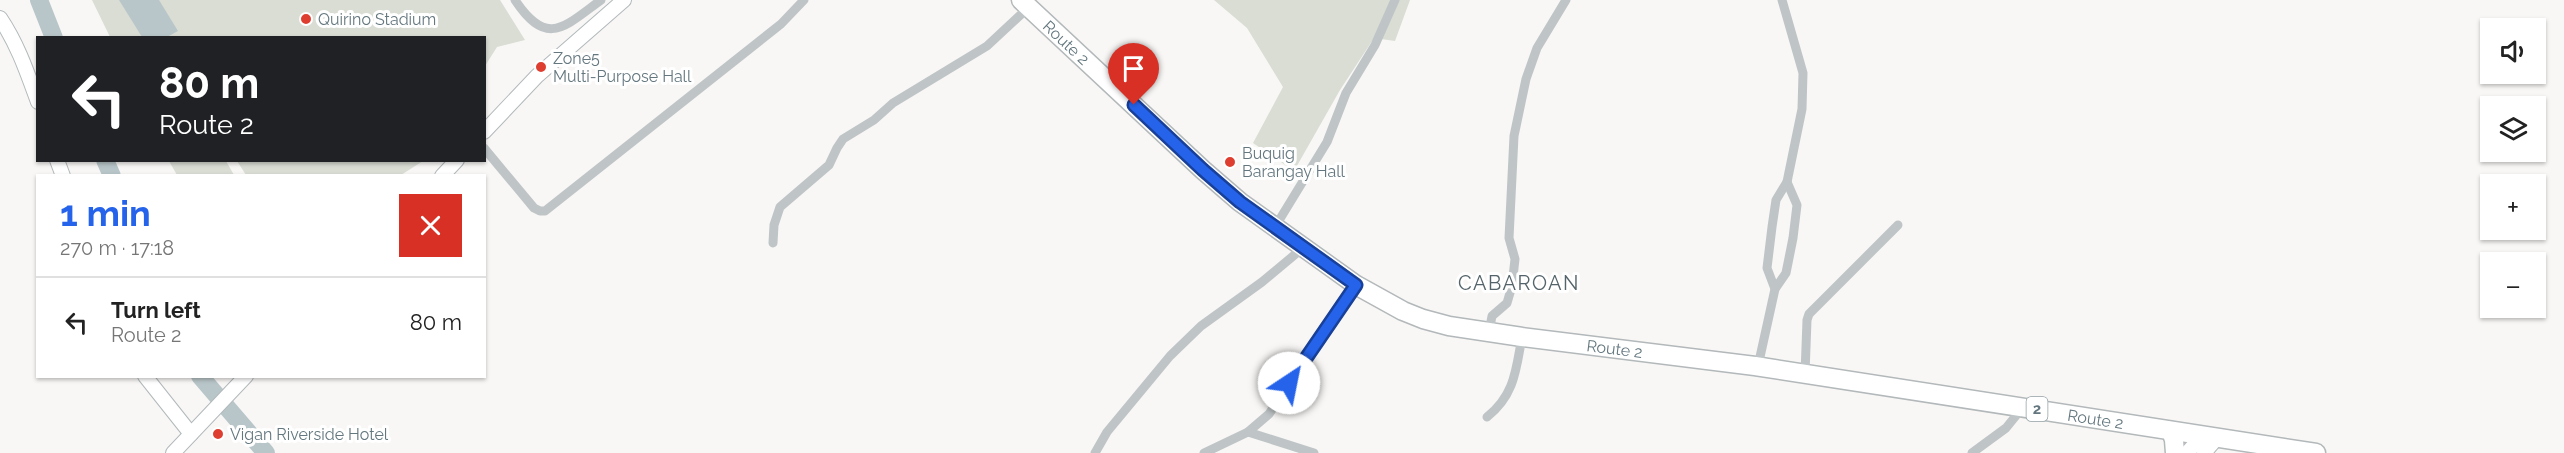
<!DOCTYPE html>
<html lang="en">
<head>
<meta charset="utf-8">
<style>
  :root { --surface:#fff; --page:#f6f6f6; --text:#222; --muted:#767676; --line:#e0e0e0; --accent:#2563eb }
  body { margin:0; font-family:Raleway,sans-serif; background:var(--page); color:var(--text); height:100vh; display:flex; flex-direction:column; font-size:22px; white-space:nowrap }
  * { box-sizing:border-box; margin:0 }
  p { font-size:20px; color:var(--muted) }
  .icon { flex:none; width:33px; height:33px; fill:none; stroke:currentColor; stroke-width:2; stroke-linecap:round; stroke-linejoin:round }
  .map { position:relative; flex:1; overflow:hidden }
  .sheet { position:absolute; left:36px; top:174px; width:450px; height:204px; display:flex; flex-direction:column; background:var(--surface); border-radius:0px; box-shadow:0 2px 4px #0004 }
  .sheet>* { flex:none }
  .hud { position:absolute; left:36px; top:36px; width:450px; height:126px; border-radius:0px; box-shadow:0 2px 4px #0004; background:#202124; color:#fff; overflow:hidden }
  .buttons { position:absolute; left:2480px; top:18px; display:grid; gap:12px }
  .buttons a { display:grid; place-items:center; width:66px; height:66px; border-radius:0px; background:var(--surface); box-shadow:0 2px 4px #0004; font-size:30px }
  .pin { position:absolute; display:grid; place-items:center; width:51px; height:51px; color:#fff; margin:-62px -26px; border-radius:50% 50% 50% 0; rotate:-45deg; box-shadow:0 0 6px #0007 }
  .pin .icon { rotate:45deg }
  .me { position:absolute; width:66px; margin:-33px; rotate:34deg; stroke-linejoin:round; filter:drop-shadow(0 0 4px #0008) }
  .turn { display:flex; align-items:center; gap:21px; height:126px; padding:0 24px; font-size:27px }
  .turn .icon { width:78px; height:78px; stroke-width:2.5 }
  .turn b { display:block; font-size:42px; line-height:51px }
  .round { display:grid; place-items:center; flex:none; width:63px; height:63px; border-radius:0px; background:var(--page) }
  .summary { display:flex; align-items:center; justify-content:space-between; height:102px; padding:0 24px }
  h1 { font-size:36px; font-weight:700; line-height:45px; color:var(--accent) }
  ul { padding:0; list-style:none }
  li { display:flex; align-items:center; gap:18px; height:90px; padding:0 24px; border-top:2px solid var(--line) }
  li div { flex:1 }
  li b { display:block; font-size:22px }
  li em { font-style:normal }
  .map>svg:first-child { display:block }
  .green { fill:#d9ddd4 }
  .water { fill:#b9c6c9 }
  .lines { fill:none; stroke-linecap:round; stroke-linejoin:round }
  .river { stroke:#b9c6c9; stroke-width:18 }
  .secondary-casing { stroke:#b2b9bc; stroke-width:16 }
  .highway-casing { stroke:#b3b8ba; stroke-width:21 }
  .street { stroke:#bfc5c7; stroke-width:9 }
  .secondary { stroke:#fff; stroke-width:14 }
  .highway { stroke:#fff; stroke-width:18 }
  .route-casing { stroke:#184099; stroke-width:15 }
  .route { stroke:#2563eb; stroke-width:10 }
  .poi-dot { fill:#de3e2f; stroke:#fff; stroke-width:2 }
  .labels { text-anchor:middle; stroke-width:6; stroke-linejoin:round; paint-order:stroke }
  .shield { fill:#fff; stroke:#92a0a5; stroke-width:1.5 }
  .shield-label { font-size:15px; font-weight:bold; fill:#64777f }
  .poi-label { font-size:16px; fill:#64777f; stroke:#fff; text-anchor:start }
  .street-label { font-size:16px; fill:#64777f; stroke:#fff }
  .quarter-label { font-size:20px; letter-spacing:1.5px; fill:#55646b; stroke:#fff }
</style>
</head>
<body>
<div class="map">
<svg width="2564" height="453" viewBox="0 0 2564 453">
  <rect width="100%" height="100%" fill="#f8f7f5"/>
  <g class="green">
    <polygon points="92,0 500,0 525,40 497,47 485,66 484,38 110,37"/>
    <polygon points="1214,0 1410,0 1395,41 1374,38 1340,90 1294,171 1253,143 1283,87 1247,28"/>
    <polygon points="169,161 226,161 234,175 177,175"/>
    <polygon points="237,161 423,161 401,175 246,175"/>
  </g>
  <polygon class="water" points="119,0 159,0 178,31 167,37 142,37"/>
  <g class="lines">
    <g class="river">
      <polyline points="39,0 54,38"/>
      <polyline points="105,160 112,176"/>
      <polyline points="200,376 266,453"/>
    </g>
    <defs>
      <g id="secondary">
        <path d="M0,18C18,45 27,72 38,102"/>
        <polyline points="484,132 537,76 624,0"/>
        <polyline points="57,160 63,176"/>
        <polyline points="442,176 457,160"/>
        <polyline points="145,376 191,434"/>
        <polyline points="173,453 246,376"/>
        <polyline points="2187,453 2203,435"/>
        <polyline points="2204,453 2217,438"/>
      </g>
      <g id="highway">
        <path id="s1" d="M1021,0L1203,170L1240,202L1356,285L1403,311L1423,319L1449,326L1522,337L1755,366L2316,453"/>
        <polyline points="2171,431 2174,440 2175,453"/>
      </g>
    </defs>
    <use href="#secondary" class="secondary-casing"/>
    <use href="#highway" class="highway-casing"/>
    <g class="street">
      <path d="M515,0C547,48 564,27 601,0"/>
      <polyline points="484,148 534,208 540,211 545,211 781,24 804,0"/>
      <polyline points="1275,227 1327,142 1346,93 1375,45 1395,0"/>
      <polyline points="773,243 774,225 780,207 829,165 837,148 843,139 874,120 893,103 987,46 1029,7"/>
      <polyline points="1775,289 1767,268 1772,227 1776,200 1787,182 1802,109 1803,73 1782,0"/>
      <polyline points="1489,332 1492,316 1507,303 1512,286 1515,259 1509,238 1514,136 1526,79 1537,48 1566,0"/>
      <polyline points="1758,366 1775,289 1786,273 1793,238 1797,205 1787,182"/>
      <polyline points="1805,374 1807,320 1809,314 1898,225"/>
      <path d="M1487,417C1515,395 1516,369 1522,337"/>
      <polyline points="1248,432 1314,453"/>
      <polyline points="1095,453 1107,432 1170,356 1201,326 1262,282 1304,247"/>
      <polyline points="1204,453 1248,432 1269,414 1356,285"/>
      <polyline points="1972,453 2006,428 2023,407"/>
    </g>
    <use href="#secondary" class="secondary"/>
    <use href="#highway" class="highway"/>
  </g>
  <g class="lines">
    <defs>
      <polyline id="route" points="1134,105 1203,170 1240,202 1356,285 1289,383"/>
    </defs>
    <use href="#route" class="route-casing"/>
    <use href="#route" class="route"/>
  </g>
  <g class="poi-dot">
    <circle cx="306" cy="19" r="6"/>
    <circle cx="541" cy="67" r="6"/>
    <circle cx="1230" cy="162" r="6"/>
    <circle cx="218" cy="434" r="6"/>
  </g>
  <g class="labels">
    <rect class="shield" x="2026.5" y="397" width="21" height="24" rx="4.5"/>
    <g class="shield-label">
      <text x="2037" y="414">2</text>
    </g>
    <g class="poi-label">
      <text x="318" y="25">Quirino Stadium</text>
      <text x="553" y="64">Zone5<tspan x="553" dy="18">Multi-Purpose Hall</tspan></text>
      <text x="1242" y="159">Buquig<tspan x="1242" dy="18">Barangay Hall</tspan></text>
      <text x="230" y="440">Vigan Riverside Hotel</text>
    </g>
    <g class="street-label">
      <text dy="6" stroke="none"><textPath href="#s1" startOffset="62">Route 2</textPath></text>
      <text dy="6" stroke="none"><textPath href="#s1" startOffset="710">Route 2</textPath></text>
      <text dy="6" stroke="none"><textPath href="#s1" startOffset="1196">Route 2</textPath></text>
    </g>
    <g class="quarter-label">
      <text x="1519" y="290">CABAROAN</text>
    </g>
  </g>
</svg>
<div class="buttons">
<a><svg class="icon" aria-label="sound" viewBox="0 0 24 24"><path d="M4 9h4l5-4v14l-5-4H4zM17 9q2 3 0 6"/></svg></a>
<a><svg class="icon" aria-label="layers" viewBox="0 0 24 24"><path d="M12 4l9 5-9 5-9-5zM3 14l9 5 9-5"/></svg></a>
<a>+</a>
<a>−</a>
</div>
<div class="pin" style="left:1134px;top:105px;background:#d93025"><svg class="icon" aria-label="arrive" viewBox="0 0 24 24"><path d="M6 21V4h12l-3 4 3 4H6"/></svg></div>
<svg class="me" style="left:1289px;top:383px" viewBox="-20 -20 40 40"><circle r="19" fill="#fff"/><path d="M0-13L10 11 0 6-10 11z" fill="#2563eb"/></svg>
<div class="hud">
<div class="turn"><svg class="icon" aria-label="left" viewBox="0 0 24 24"><path d="M17 20v-9H6M10 6l-5 5 5 5"/></svg><div><b>80 m</b>Route 2</div></div>
</div>
<section class="sheet">
<div class="summary"><div><h1>1 min</h1><p>270 m · 17:18</p></div><a class="round" style="background:#d93025;color:#fff"><svg class="icon" aria-label="close" viewBox="0 0 24 24"><path d="M6 6l12 12M18 6L6 18"/></svg></a></div>
<ul>
<li><svg class="icon" aria-label="left" viewBox="0 0 24 24"><path d="M17 20v-9H6M10 6l-5 5 5 5"/></svg><div><b>Turn left</b><p>Route 2</p></div><em>80 m</em></li>
</ul>
</section>
</div>
</body>
</html>
